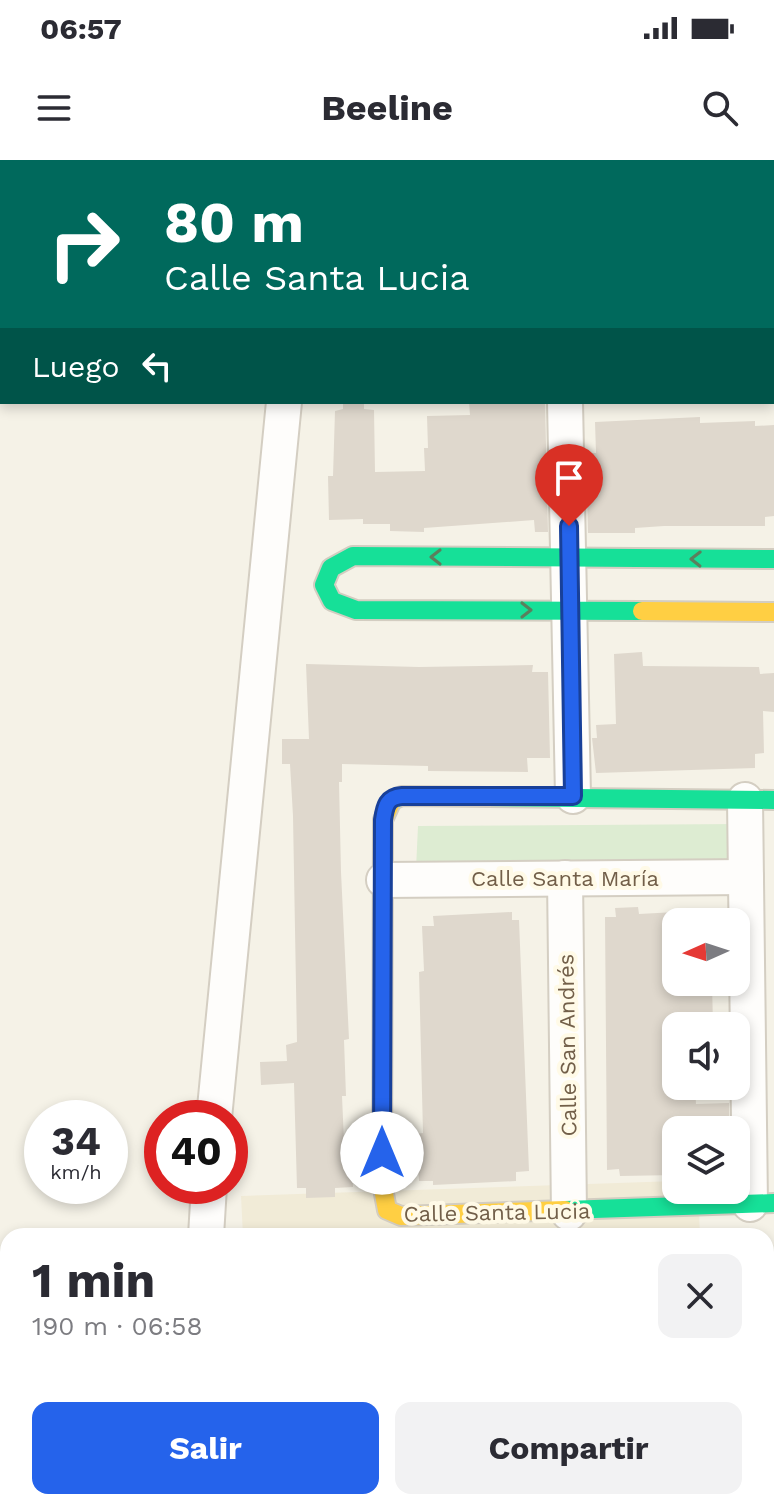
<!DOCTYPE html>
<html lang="es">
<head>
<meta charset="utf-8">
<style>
  :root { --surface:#fff; --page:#f2f2f3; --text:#2b2b33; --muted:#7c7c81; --accent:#2563eb }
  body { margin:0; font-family:"Work Sans",sans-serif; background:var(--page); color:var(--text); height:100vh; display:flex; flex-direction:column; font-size:30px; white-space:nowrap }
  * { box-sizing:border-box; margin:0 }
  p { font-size:26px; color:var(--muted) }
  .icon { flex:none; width:44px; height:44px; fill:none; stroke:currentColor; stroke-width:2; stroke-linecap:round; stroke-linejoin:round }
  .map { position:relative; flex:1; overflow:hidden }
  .panel { position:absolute; left:0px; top:1068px; width:774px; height:282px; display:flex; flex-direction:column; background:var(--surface); border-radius:24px 24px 0 0; box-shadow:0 4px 12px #0003 }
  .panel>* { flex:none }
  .guide { position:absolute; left:0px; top:0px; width:774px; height:244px; box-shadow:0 4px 12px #0003; background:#00695c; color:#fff; overflow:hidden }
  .needle { width:52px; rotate:267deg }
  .buttons { position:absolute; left:662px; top:748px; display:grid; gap:16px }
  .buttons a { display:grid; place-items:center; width:88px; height:88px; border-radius:16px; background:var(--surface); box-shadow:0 4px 12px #0003; font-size:40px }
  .speed { position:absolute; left:24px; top:940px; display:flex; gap:16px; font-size:40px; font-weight:700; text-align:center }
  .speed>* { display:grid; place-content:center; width:104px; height:104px; border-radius:50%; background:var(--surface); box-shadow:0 4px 12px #0003; line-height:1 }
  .speed small { font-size:20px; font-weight:400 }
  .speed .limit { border:12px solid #d22; background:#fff; color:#111 }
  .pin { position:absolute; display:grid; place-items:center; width:68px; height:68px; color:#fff; margin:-82px -34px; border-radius:50% 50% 50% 0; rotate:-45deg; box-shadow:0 0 8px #0007 }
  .pin .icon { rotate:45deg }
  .me { position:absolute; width:88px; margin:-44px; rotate:0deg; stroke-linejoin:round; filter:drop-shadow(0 0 6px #0008) }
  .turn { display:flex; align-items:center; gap:28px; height:168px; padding:0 32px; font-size:36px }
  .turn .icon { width:104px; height:104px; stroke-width:2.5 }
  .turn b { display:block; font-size:56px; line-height:68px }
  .then { display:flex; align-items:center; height:76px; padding:0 32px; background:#0003; gap:16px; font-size:30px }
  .round { display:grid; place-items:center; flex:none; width:84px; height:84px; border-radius:16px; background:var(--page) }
  .overview { display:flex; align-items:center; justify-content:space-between; height:136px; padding:0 32px }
  h1 { font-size:48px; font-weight:700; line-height:60px }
  .primary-button { display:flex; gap:16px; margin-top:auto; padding:16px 32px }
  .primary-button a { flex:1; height:92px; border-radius:16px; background:var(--accent); color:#fff; font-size:32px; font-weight:700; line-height:92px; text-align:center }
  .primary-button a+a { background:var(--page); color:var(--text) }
  .status { display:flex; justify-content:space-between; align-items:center; height:56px; padding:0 40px; background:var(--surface); direction:ltr }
  .status svg { height:22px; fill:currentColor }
  header { display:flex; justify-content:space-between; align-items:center; height:104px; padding:0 32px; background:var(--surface); font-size:36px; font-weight:700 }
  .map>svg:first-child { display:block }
  .residential { fill:#f1ebd7 }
  .green { fill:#ddecd2 }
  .building { fill:#dfd8cd }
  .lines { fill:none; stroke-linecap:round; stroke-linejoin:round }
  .street-casing { stroke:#d4cec2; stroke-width:38 }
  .fast-casing { stroke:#d3cdc1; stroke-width:22 }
  .slow-casing { stroke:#d3cdc1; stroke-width:22 }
  .street { stroke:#fefdfb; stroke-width:34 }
  .fast { stroke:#16e098; stroke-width:18 }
  .slow { stroke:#ffcf43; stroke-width:18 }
  .oneway { stroke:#5b7f5d }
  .route-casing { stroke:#184099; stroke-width:20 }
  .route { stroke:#2563eb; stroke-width:14 }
  .labels { text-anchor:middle; stroke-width:8; stroke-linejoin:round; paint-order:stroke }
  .street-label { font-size:22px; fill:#725f49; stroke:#fffae7 }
</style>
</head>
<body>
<div class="status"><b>06:57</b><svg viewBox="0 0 49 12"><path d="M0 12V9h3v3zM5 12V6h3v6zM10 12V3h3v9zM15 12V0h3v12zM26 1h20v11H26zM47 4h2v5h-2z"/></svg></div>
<header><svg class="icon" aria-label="menu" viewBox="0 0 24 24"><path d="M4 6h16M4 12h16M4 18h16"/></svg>Beeline<svg class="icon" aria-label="search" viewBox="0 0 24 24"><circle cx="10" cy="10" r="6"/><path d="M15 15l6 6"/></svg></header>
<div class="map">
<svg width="774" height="1349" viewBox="0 0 774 1349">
  <rect width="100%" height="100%" fill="#f5f2e7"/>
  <polygon class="residential" points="676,1021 676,1030 698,1030 700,1076 243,1076 241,1036"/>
  <polygon class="green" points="740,664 740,711 416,709 418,666"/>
  <g class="building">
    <polygon points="343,242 364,242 364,249 374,250 375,312 425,311 424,288 428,288 427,256 470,255 469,242 545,242 548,372 535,372 534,360 424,368 424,372 390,371 390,364 363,364 363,359 329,360 328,316 333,316 335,251 343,249"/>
    <polygon points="700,257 700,263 755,261 755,266 774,265 774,356 765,357 765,366 664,366 635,368 635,373 588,373 586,293 596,293 595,262"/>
    <polygon points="642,492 643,506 759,507 760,514 774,513 774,552 763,551 764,593 755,594 755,608 596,613 592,578 597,578 596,565 616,564 614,494"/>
    <polygon points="306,504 419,507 533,505 532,512 548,512 550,598 527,598 528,612 428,611 428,606 342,604 342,622 339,622 341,712 349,879 344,880 346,936 342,936 345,1005 352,1004 353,1027 335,1028 335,1037 306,1038 306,1028 297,1028 294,923 261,925 260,902 287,901 286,885 297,882 293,656 290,604 282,604 282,579 309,579"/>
    <polygon points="638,747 639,754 676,752 676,822 712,822 713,866 676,866 676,926 695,926 696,944 729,943 729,969 676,970 676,1015 620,1016 619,1009 607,1010 605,757 616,757 615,748"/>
    <polygon points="512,752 512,760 519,760 529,1011 516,1012 516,1021 433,1025 433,1021 419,1021 416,974 423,973 419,812 424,811 422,766 434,766 433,756"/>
  </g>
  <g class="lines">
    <defs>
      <g id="street">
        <polyline points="567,0 567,2"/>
        <polyline points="308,2 308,0"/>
        <polyline points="430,2 430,0"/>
        <polyline points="750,2 750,0"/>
        <polyline points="772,220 774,220"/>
        <polyline points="565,242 573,636"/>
        <polyline points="745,640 750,1044"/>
        <polyline points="565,718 569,1053"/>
        <polyline points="384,720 746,717"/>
        <polyline points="214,958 284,242"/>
        <polyline points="206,1076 209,1026"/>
        <polyline points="766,1239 774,1239"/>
        <polyline points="0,1307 8,1307"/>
      </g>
      <g id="fast">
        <polyline points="642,451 356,450 332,441 324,425 331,408 353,396 774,399"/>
        <polyline points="392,640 402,636 774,640"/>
        <polyline points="565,1050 774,1043"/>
      </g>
      <g id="slow">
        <polyline points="642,451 774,452"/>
        <polyline points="392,640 383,660 382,1023 387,1050 401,1056 565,1050"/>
      </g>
    </defs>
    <use href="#street" class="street-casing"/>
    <use href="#fast" class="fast-casing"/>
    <use href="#slow" class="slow-casing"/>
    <use href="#street" class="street"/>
    <use href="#fast" class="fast"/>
    <use href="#slow" class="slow"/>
  </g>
  <defs><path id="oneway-chevron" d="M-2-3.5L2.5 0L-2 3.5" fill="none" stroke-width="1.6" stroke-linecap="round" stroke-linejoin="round" transform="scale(2)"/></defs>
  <g class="oneway">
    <use href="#oneway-chevron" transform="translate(436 397) rotate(-180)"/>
    <use href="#oneway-chevron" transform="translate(696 399) rotate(-179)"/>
    <use href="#oneway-chevron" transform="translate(526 450)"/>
  </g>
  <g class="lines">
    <defs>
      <path id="route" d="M382,993L383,660C385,646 387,637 402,636H573L569,366"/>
    </defs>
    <use href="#route" class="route-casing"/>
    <use href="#route" class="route"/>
  </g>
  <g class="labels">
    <g class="street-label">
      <text x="565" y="726">Calle Santa María</text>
      <text transform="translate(567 885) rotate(-91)" y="8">Calle San Andrés</text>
      <text transform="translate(497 1052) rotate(-1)" y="8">Calle Santa Lucia</text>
    </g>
  </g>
</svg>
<div class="buttons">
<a><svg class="needle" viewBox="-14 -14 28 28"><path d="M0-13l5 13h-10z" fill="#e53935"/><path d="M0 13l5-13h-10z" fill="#7c7c81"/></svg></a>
<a><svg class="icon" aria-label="sound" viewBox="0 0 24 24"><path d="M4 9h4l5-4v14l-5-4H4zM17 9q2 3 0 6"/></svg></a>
<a><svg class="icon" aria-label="layers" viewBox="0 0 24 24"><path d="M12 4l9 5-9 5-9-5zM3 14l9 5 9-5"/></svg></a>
</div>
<div class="speed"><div>34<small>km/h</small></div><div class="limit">40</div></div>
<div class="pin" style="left:569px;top:366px;background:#d93025"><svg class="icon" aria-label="arrive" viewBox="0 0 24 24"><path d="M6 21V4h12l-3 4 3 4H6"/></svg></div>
<svg class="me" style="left:382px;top:993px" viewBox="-20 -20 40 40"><circle r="19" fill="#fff"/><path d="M0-13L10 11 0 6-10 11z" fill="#2563eb"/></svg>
<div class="guide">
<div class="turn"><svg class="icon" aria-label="right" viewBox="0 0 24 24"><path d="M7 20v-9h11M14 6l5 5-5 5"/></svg><div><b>80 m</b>Calle Santa Lucia</div></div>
<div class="then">Luego<svg class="icon" aria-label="left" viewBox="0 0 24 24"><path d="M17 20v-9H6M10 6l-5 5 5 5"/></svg></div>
</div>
<section class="panel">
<div class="overview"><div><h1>1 min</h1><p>190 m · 06:58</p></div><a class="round"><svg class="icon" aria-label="close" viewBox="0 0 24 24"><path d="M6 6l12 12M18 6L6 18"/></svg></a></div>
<div class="primary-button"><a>Salir</a><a>Compartir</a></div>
</section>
</div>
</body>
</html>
